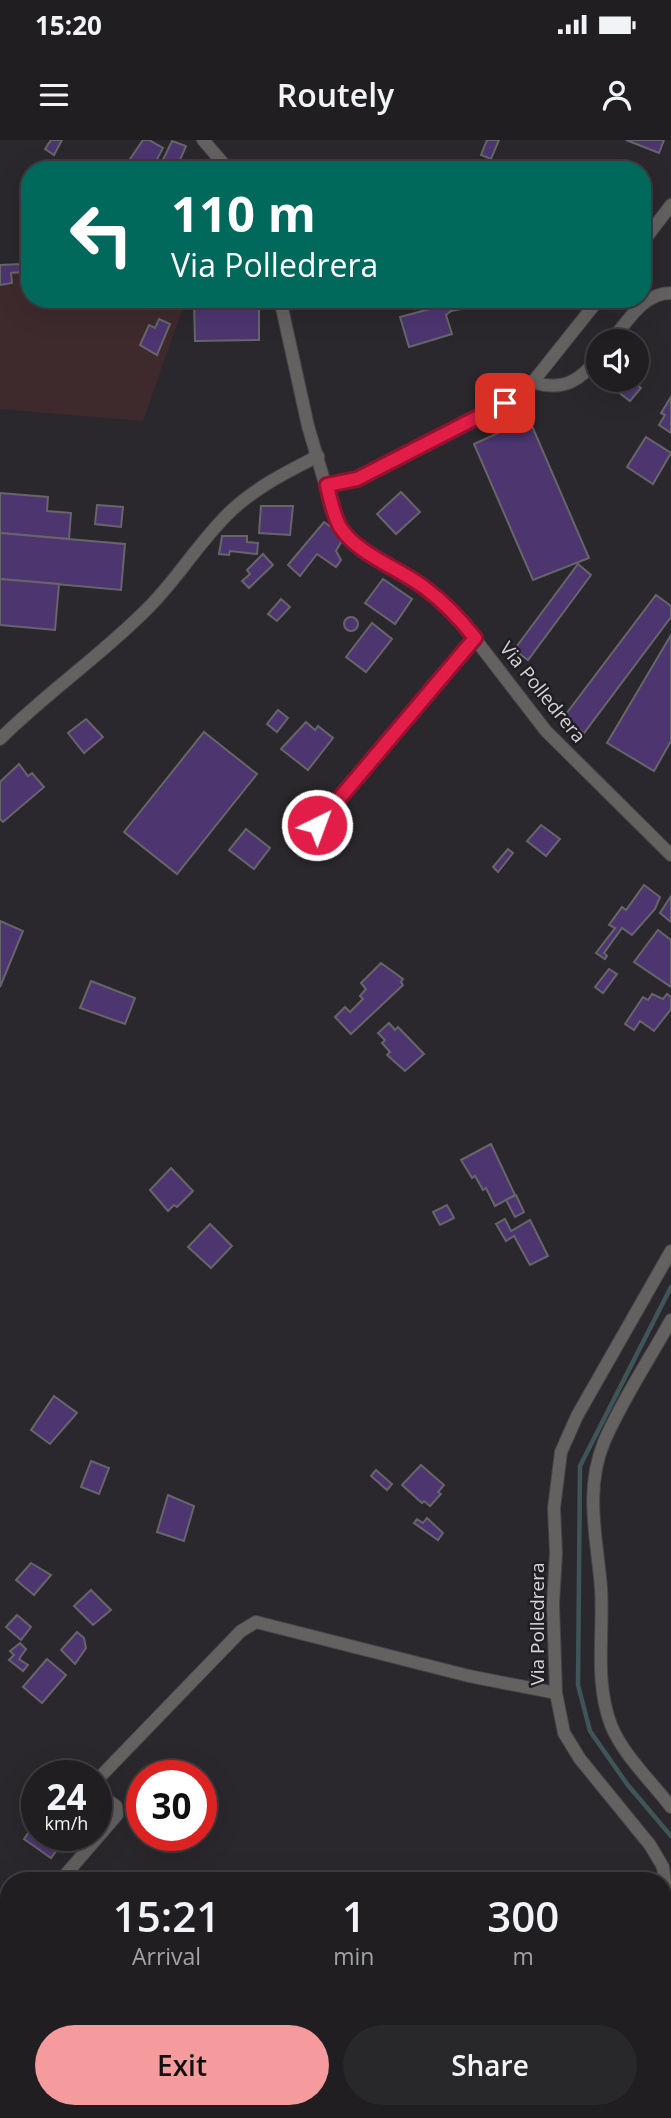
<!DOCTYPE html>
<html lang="en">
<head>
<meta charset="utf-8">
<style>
  :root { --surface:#201e21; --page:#28272a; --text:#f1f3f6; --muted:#a2a2a5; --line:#3d3c3f; --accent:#f59b9d }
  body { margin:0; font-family:"Open Sans",sans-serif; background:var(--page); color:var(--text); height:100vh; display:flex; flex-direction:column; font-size:26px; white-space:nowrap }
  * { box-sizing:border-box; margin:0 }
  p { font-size:23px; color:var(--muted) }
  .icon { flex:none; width:38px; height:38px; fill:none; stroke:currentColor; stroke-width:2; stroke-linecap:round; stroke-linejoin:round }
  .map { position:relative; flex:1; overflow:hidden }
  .drawer { position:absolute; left:0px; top:1732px; width:672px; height:247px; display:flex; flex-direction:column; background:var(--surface); border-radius:28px 28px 0 0; box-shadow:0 7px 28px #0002,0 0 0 2px var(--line) }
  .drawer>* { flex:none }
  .hud { position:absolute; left:21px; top:21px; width:630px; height:147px; border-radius:28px; box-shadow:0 7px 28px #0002,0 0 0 2px var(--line); background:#00695c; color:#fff; overflow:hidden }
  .tools { position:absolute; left:586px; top:189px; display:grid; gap:14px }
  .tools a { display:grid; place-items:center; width:63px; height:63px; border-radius:50%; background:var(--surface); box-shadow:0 7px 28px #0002,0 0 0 2px var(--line); font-size:35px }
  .speed { position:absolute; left:21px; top:1620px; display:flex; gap:14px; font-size:35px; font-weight:700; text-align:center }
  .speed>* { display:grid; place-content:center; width:91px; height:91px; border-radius:50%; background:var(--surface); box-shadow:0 7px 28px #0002,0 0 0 2px var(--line); line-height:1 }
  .speed small { font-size:18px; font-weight:400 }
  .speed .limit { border:10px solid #d22; background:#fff; color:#111 }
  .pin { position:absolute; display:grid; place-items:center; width:60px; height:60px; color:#fff; margin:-30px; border-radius:14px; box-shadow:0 4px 10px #0006 }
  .me { position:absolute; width:77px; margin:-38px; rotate:42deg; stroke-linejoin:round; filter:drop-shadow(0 0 5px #0008) }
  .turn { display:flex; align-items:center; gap:24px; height:147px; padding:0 35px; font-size:32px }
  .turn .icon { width:91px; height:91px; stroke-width:2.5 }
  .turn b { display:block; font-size:49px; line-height:60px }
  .eta { display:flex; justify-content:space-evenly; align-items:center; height:119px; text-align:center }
  .eta b { font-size:42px; font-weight:600; line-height:49px }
  .cta { display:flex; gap:14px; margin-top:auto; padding:14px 35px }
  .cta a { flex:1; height:80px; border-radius:42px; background:var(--accent); color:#111; font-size:28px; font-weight:600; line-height:80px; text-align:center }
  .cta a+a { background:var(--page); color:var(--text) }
  .status { display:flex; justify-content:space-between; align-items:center; height:49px; padding:0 35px; background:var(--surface); direction:ltr }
  .status svg { height:19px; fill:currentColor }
  header { display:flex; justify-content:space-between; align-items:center; height:91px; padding:0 35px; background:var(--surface); font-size:32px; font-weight:600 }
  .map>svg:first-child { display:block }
  .industrial { fill:#3e2a2c }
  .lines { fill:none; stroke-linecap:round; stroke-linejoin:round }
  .stream { stroke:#405557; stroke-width:4.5 }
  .building { fill:#4d3670; stroke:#666569; stroke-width:2 }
  .street-casing { stroke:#464448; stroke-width:14 }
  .street { stroke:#646161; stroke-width:12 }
  .route-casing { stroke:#92132f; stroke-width:18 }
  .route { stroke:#e11d48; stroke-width:12 }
  .labels { text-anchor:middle; stroke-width:5; stroke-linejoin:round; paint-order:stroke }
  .street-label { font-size:19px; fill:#d7d5d8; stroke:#201e22 }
</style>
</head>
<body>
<div class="status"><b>15:20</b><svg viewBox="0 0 49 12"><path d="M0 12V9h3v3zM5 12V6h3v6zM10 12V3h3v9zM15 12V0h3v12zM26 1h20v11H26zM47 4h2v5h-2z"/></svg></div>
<header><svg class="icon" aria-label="menu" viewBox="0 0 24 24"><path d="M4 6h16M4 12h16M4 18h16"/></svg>Routely<svg class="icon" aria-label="person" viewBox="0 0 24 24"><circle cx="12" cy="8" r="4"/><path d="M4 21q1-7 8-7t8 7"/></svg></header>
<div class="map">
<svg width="671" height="1978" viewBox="0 0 671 1978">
  <rect width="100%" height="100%" fill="#2a282c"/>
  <polygon class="industrial" points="30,122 30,159 186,159 143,281 0,269 0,125"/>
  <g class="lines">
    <polyline class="stream" points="671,1147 580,1326 578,1545 590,1591 627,1644 671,1696"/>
  </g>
  <g class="building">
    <polygon points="51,0 62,0 54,15 45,9"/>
    <polygon points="143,0 149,0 163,8 152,29 130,19"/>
    <polygon points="487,0 499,0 491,19 481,15"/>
    <polygon points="626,0 664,0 659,13"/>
    <polygon points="172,1 186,6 180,20 185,23 182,30 158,30"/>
    <polygon points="20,124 21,132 11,133 12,143 0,145 0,125"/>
    <polygon points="438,159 480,159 482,165 451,171 446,175 452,194 409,207 400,177 430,169"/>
    <polygon points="259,162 259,200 195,201 194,163"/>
    <polygon points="159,179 170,184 157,215 140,205 149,185 155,188"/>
    <polygon points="603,240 630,240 641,248 630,261"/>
    <polygon points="671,257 671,293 659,285 665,275 661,273"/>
    <polygon points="529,279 589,418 533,440 474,304"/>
    <polygon points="646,297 671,313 653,344 627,327"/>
    <polygon points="401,352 420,372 396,394 377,374"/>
    <polygon points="0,353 48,357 47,371 71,373 69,399 0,393"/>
    <polygon points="97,365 123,367 121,387 95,384"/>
    <polygon points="261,366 293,366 290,395 259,393"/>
    <polygon points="324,382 344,397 336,411 341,420 336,427 317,414 300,436 288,425"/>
    <polygon points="0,393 125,404 121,450 0,439"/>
    <polygon points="222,396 247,396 247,402 258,403 257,414 230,411 229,415 219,414"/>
    <polygon points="263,414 273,425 249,448 242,441 250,434 247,430"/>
    <polygon points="578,424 591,435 528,520 514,510"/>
    <polygon points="0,439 59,444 55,490 0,485"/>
    <polygon points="383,439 412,459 395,484 365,463"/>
    <polygon points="656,455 671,466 671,477 584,593 563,578"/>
    <polygon points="281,459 290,467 277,481 268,474"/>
    <circle cx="351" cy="484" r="7"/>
    <polygon points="372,483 392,499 366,532 346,517"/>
    <polygon points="671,495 671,601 654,631 607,603"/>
    <polygon points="278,570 288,578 277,592 267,584"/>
    <polygon points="86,579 103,597 84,613 68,593"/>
    <polygon points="306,582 315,590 318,586 333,598 308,630 281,609"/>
    <polygon points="204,592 257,634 177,734 124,692"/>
    <polygon points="19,624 28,636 32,633 44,647 3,682 0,679 0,642"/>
    <polygon points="541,685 560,699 546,716 527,701"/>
    <polygon points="246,689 270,708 254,729 229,710"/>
    <polygon points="508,709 513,713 498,732 493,727"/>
    <polygon points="644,745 660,757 655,769 632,795 622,788 604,813 607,816 605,819 596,813 615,788 609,785 622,767 626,770"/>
    <polygon points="671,756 671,782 660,773"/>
    <polygon points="0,781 23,791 0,847"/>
    <polygon points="658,790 671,800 671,847 634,822"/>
    <polygon points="381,823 403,839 401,842 403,845 351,894 335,877 345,867 350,872 363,859 360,856 366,849 361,843"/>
    <polygon points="609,829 617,834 603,853 595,847"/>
    <polygon points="91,841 135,858 125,884 80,868"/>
    <polygon points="652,854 663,859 667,854 671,857 671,869 654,891 640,881 634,890 625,884 643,857 648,860"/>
    <polygon points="389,883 395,890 398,887 424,914 405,931 387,915 390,912 382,903 385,900 378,893"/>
    <polygon points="491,1004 515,1055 495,1066 486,1048 483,1050 475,1036 472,1038 461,1020"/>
    <polygon points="171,1028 193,1051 177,1067 174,1065 168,1071 150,1050"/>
    <polygon points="516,1055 524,1072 515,1077 506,1060"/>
    <polygon points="447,1065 454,1078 440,1085 433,1072"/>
    <polygon points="505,1079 511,1091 530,1080 548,1116 530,1125 514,1096 506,1101 496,1084"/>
    <polygon points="210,1084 232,1106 211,1128 188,1107"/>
    <polygon points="54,1256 77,1273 50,1304 31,1290"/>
    <polygon points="91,1321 109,1328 99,1354 81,1347"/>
    <polygon points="421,1325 444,1345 438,1352 441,1354 430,1366 424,1361 422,1363 402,1345"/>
    <polygon points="376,1330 392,1344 387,1350 371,1336"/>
    <polygon points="168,1355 194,1366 184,1401 157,1392"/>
    <polygon points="427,1378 443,1393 438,1400 414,1383 417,1379 423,1383"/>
    <polygon points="31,1423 51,1435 34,1455 16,1440"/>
    <polygon points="91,1450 111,1470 93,1485 74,1466"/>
    <polygon points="17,1475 31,1487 21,1500 6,1487"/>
    <polygon points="77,1492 84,1498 86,1508 75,1524 61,1510"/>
    <polygon points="20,1503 26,1509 19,1519 28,1525 23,1531 9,1520 14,1515 10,1511"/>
    <polygon points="47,1519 66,1535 42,1563 23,1547"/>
    <polygon points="35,1683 37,1696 49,1696 61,1704 51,1718 24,1699"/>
    <polygon points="431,1970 468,1970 465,1978 428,1978"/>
  </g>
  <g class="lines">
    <defs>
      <g id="street">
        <polyline points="203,0 229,30"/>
        <polyline points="642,103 671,65"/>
        <polyline points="280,159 308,286 333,371 341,388 357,405 425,447 455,473 546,591 671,715"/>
        <path d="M611,201C628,181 643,153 671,153"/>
        <path d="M535,243C564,251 581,240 598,218"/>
        <polyline points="327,345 357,339 524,253 599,159"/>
        <path d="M0,599C48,551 105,513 152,464C180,435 202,398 232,370C258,346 287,332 318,316"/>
        <polyline points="317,685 475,498"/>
        <path d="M671,1180C649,1220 622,1260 604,1302C584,1351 597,1398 601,1448C604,1495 594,1540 611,1585C623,1615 652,1642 671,1667"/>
        <polyline points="96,1641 241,1491 256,1482 469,1536 556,1553"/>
        <polyline points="60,1741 117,1675 116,1666 96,1652"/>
        <polyline points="0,1810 9,1800"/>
        <polyline points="664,1978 670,1823 667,1757 663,1727 650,1705 580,1619 564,1593 556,1553 553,1464 556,1413 554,1368 561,1312 577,1276 671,1111"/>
      </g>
    </defs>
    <use href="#street" class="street-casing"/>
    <use href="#street" class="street"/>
  </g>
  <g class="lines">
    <defs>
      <path id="route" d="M317,685L475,498C460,479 444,462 425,448C399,428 358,415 340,387C333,374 330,359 327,345L357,339L505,263"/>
    </defs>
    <use href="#route" class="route-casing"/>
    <use href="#route" class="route"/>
  </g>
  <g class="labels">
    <g class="street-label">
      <text transform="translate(543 552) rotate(51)" y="7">Via Polledrera</text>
      <text transform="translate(537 1484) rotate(-90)" y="7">Via Polledrera</text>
    </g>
  </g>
</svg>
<div class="tools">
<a><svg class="icon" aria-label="sound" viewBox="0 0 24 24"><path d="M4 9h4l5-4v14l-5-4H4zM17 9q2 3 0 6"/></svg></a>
</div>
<div class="speed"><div>24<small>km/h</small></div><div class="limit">30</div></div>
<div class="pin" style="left:505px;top:263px;background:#d93025"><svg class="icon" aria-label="arrive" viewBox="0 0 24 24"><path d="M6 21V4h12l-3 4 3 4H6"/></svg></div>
<svg class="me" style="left:317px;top:685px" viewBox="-20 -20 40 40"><circle r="17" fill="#e11d48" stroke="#fff" stroke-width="3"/><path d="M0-11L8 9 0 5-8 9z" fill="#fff"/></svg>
<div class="hud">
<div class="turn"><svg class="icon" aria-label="left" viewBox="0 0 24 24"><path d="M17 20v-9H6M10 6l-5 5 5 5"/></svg><div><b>110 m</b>Via Polledrera</div></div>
</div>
<section class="drawer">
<div class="eta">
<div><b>15:21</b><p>Arrival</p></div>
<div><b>1</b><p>min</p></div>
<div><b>300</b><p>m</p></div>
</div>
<div class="cta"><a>Exit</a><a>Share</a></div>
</section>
</div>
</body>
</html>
